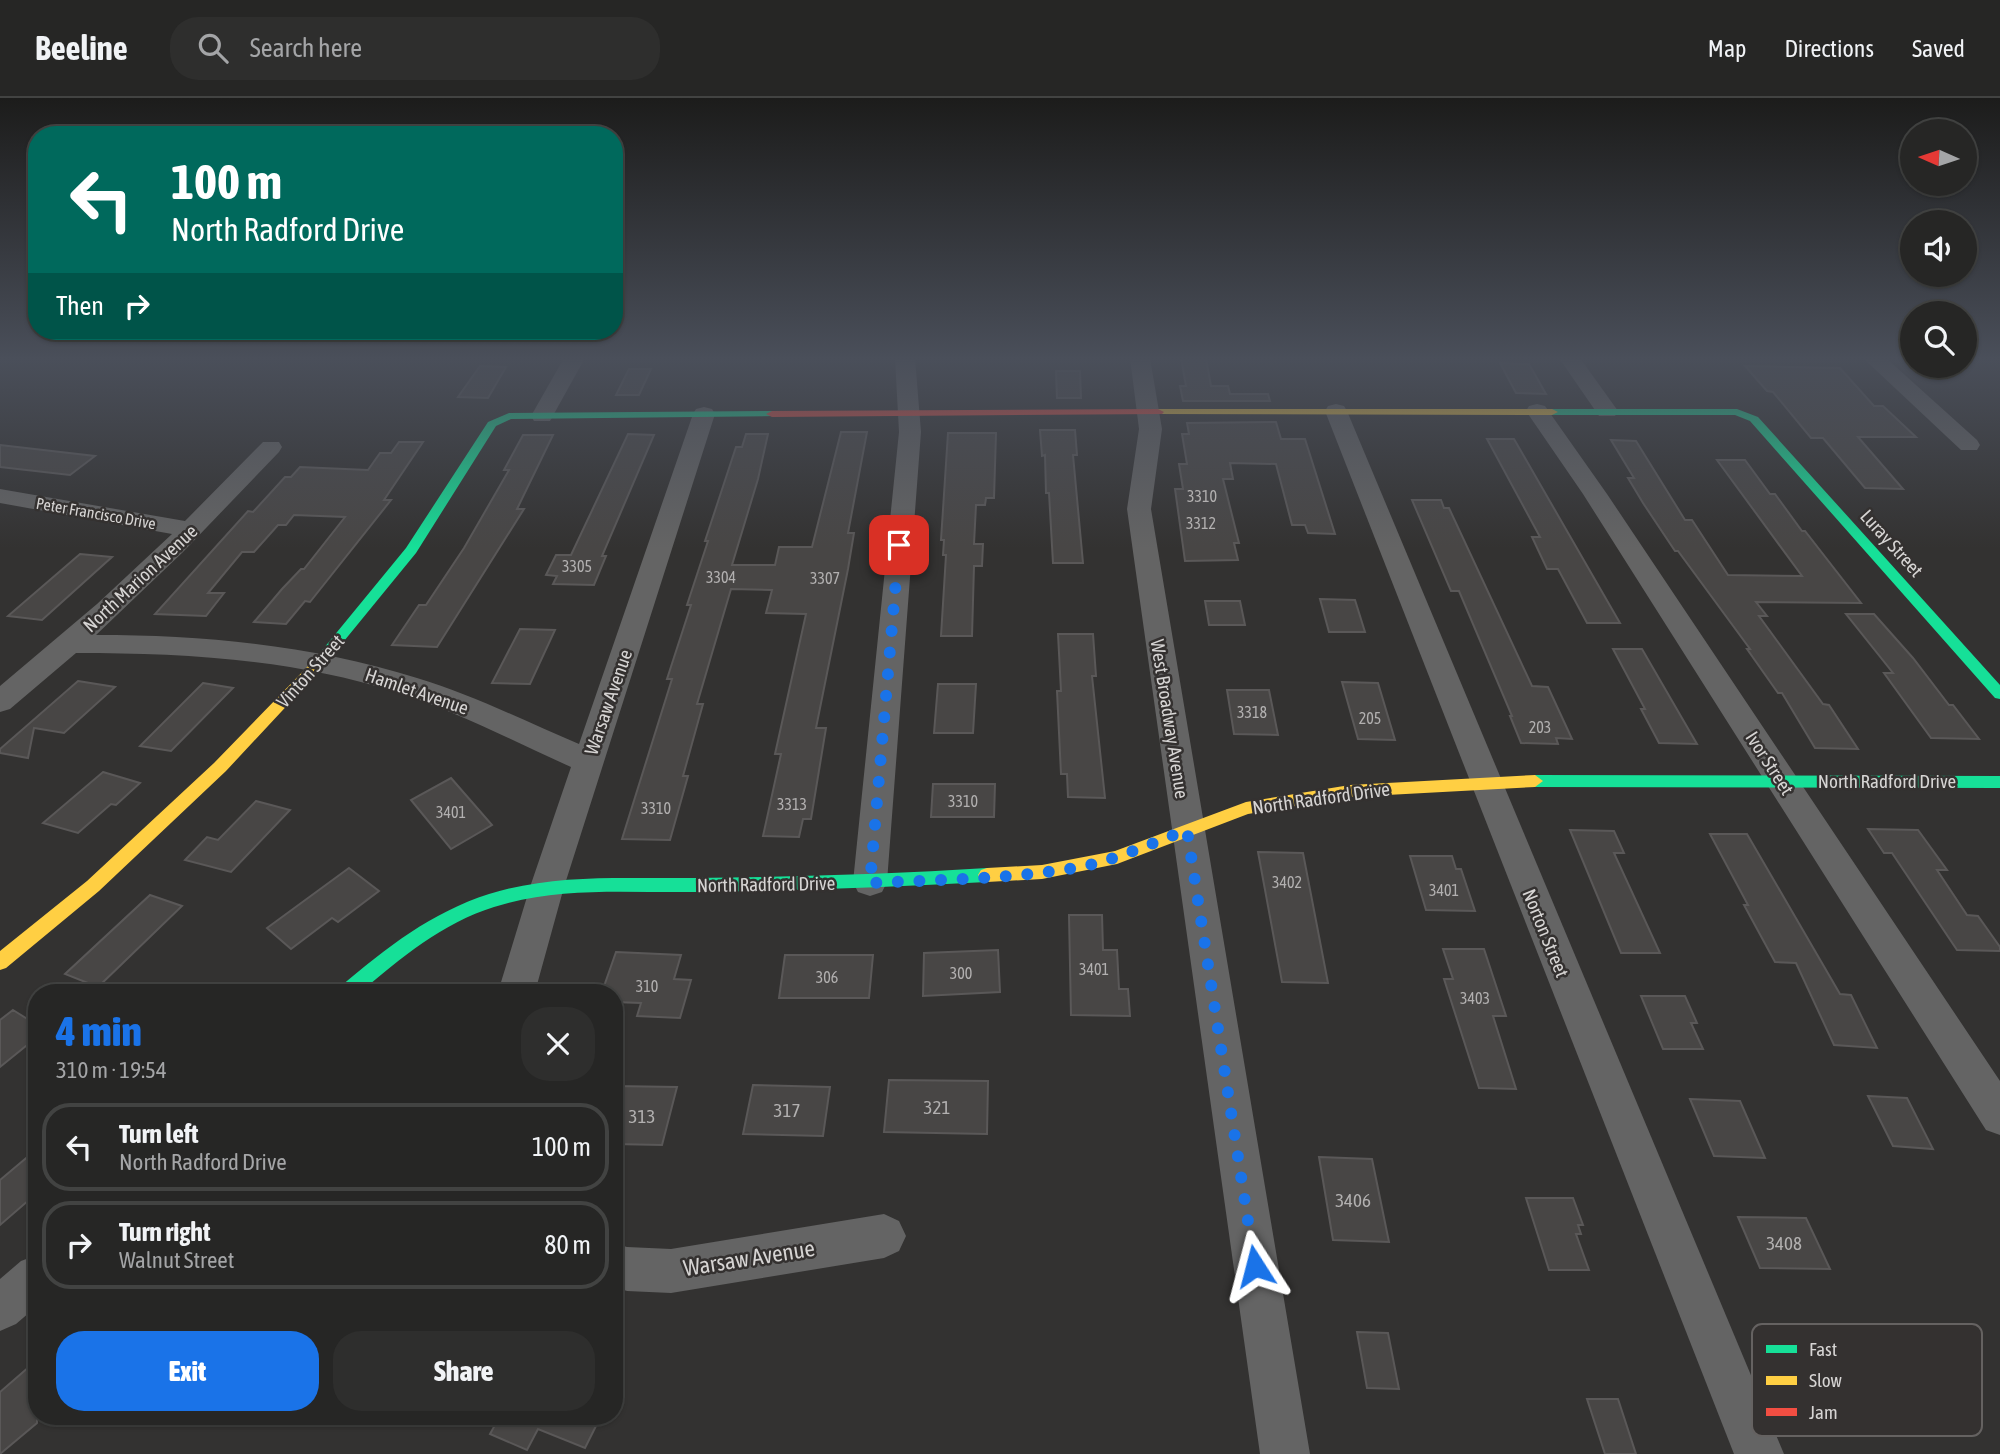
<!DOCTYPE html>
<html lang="en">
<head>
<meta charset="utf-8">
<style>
  :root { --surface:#262625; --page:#2e2e2d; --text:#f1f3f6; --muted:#a4a5a7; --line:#424342; --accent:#1a73e8 }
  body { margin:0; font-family:"Asap Condensed",sans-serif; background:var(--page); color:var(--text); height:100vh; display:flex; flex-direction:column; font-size:26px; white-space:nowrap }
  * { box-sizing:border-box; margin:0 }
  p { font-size:23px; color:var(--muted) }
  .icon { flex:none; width:38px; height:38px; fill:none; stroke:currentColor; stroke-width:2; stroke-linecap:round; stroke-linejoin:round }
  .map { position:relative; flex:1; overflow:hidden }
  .details { position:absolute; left:28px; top:886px; width:595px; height:441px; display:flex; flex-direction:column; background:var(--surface); border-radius:28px; box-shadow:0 2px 5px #0004,0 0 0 2px var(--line) }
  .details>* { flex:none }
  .banner { position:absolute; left:28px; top:28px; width:595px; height:214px; border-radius:28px; box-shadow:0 2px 5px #0004,0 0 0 2px var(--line); background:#00695c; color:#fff; overflow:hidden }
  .needle { width:46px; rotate:273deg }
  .fabs { position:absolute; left:1900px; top:21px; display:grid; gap:14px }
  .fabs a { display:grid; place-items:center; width:77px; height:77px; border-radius:50%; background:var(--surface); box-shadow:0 2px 5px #0004,0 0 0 2px var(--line); font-size:35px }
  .pin { position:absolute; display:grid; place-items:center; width:60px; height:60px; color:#fff; margin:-30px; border-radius:14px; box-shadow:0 4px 10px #0006 }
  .me { position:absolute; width:77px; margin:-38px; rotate:351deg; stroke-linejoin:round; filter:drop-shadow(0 0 5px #0008) }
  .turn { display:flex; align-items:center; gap:24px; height:147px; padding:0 28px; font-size:32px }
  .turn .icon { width:91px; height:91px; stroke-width:2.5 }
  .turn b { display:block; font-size:49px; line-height:60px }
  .then { display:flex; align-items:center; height:66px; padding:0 28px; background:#0003; gap:14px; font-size:26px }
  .round { display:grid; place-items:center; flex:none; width:74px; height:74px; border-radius:28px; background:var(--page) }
  .headline { display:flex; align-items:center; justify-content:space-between; height:119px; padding:0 28px }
  h1 { font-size:42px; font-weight:800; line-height:52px; color:var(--accent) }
  .primary-button { display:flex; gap:14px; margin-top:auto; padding:14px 28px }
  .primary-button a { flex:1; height:80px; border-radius:28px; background:var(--accent); color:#fff; font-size:28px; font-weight:800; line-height:80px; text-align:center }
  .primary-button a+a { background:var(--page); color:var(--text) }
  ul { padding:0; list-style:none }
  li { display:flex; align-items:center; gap:21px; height:88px; margin:0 14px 10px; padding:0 14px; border:4px solid var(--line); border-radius:28px }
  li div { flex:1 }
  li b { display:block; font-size:26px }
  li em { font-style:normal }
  header { display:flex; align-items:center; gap:42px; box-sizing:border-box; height:98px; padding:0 35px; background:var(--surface); border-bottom:2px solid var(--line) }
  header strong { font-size:33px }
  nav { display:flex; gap:38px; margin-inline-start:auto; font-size:24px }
  .search { width:490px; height:63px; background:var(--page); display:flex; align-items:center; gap:18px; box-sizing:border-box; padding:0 24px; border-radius:28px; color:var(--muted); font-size:26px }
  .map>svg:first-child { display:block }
  .building { fill:#484645; stroke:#5a5858; stroke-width:2 }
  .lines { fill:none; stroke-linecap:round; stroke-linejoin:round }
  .street { fill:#646464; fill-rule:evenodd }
  .fast { fill:#16e098; fill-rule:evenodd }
  .slow { fill:#ffcf43; fill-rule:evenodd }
  .jam { fill:#f24e42; fill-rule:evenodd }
  .route { stroke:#1a73e8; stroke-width:12; stroke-dasharray:0 21.6 }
  .labels { text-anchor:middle; stroke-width:5; stroke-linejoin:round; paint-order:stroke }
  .number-label { font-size:16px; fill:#b2b0b0 }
  .far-street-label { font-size:16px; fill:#d6d4d3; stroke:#343130 }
  .street-label { font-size:19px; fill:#d6d4d3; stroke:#343130 }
  .near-number-label { font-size:19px; fill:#b2b0b0 }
  .near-street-label { font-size:23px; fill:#d6d4d3; stroke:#343130 }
  .key { fill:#343130; stroke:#656261; stroke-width:2 }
  .key-label { font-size:19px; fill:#d6d4d3 }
</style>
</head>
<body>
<header>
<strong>Beeline</strong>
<div class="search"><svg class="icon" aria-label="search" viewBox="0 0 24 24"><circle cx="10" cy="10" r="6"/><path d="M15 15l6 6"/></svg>Search here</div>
<nav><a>Map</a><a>Directions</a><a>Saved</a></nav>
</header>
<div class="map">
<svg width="2000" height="1356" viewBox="0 0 2000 1356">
  <rect width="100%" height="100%" fill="#333231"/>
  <g class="building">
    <polygon points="1181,260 1206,260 1211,288 1228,288 1230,296 1268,296 1270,303 1183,303 1180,288 1186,288"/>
    <polygon points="1500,265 1529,266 1546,296 1516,295"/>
    <polygon points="480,268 506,269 488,300 458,299"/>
    <polygon points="1745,268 1840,270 1874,308 1883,308 1916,339 1858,339 1903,391 1865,390 1823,340 1811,340 1773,294 1767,293"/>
    <polygon points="629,271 651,271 639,297 616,297"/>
    <polygon points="1056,273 1080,273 1081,300 1057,300"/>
    <polygon points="1276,324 1281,341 1305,341 1335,436 1308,435 1305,427 1292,427 1276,366 1230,365 1233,381 1223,381 1239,445 1234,445 1238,462 1185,463 1175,391 1183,391 1179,366 1187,366 1182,336 1189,336 1187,325"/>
    <polygon points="1040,332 1075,332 1077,357 1073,357 1083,465 1053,465 1049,395 1046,395 1045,357 1042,358"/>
    <polygon points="841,334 867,334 848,435 854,435 848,471 816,630 826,630 811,721 803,721 799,739 763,738 781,656 775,656 806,516 766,515 772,492 731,491 697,606 703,606 683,678 688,678 670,742 622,741 672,581 667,581 691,507 687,507 708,443 705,443 736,349 742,349 746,336 768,336 758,381 732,467 775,467 779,449 812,449"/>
    <polygon points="948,335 996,335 994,400 986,400 985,407 976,407 974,446 983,446 982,468 974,468 972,538 941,538 946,457 943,457 944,442 941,442"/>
    <polygon points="628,336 654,337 602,458 606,458 594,487 553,486 557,478 546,477 556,457 571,457"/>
    <polygon points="523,337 553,337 517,411 524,411 437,549 392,547 419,507 426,507 464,450 509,372 504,372"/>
    <polygon points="1487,341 1514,341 1620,525 1587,525 1558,471 1547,471 1532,439 1540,439"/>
    <polygon points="1611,342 1636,343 1685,422 1692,422 1728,477 1802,478 1717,362 1745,362 1770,396 1775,396 1802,433 1805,433 1861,505 1756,504 1767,518 1759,518 1823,606 1829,607 1858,651 1815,650 1782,595 1778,595 1747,551 1750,551 1678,453 1675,453 1643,405 1628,380 1634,380"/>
    <polygon points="399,344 423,344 384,402 391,402 310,504 305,503 286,526 254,524 282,491 301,471 304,471 345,419 294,417 286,427 278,427 254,454 242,454 208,495 224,495 206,518 155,516 248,413 253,414 285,379 291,379 300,369 368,372 380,355 391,355"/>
    <polygon points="0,347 95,358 70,377 0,369"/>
    <polygon points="1412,402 1441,402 1444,410 1449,410 1532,588 1548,589 1572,641 1556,640 1558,646 1521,645 1510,618 1512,618 1459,493 1451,493"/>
    <polygon points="80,456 112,459 42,522 8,518"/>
    <polygon points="1320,501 1355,502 1365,534 1329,534"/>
    <polygon points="1205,503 1240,503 1245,527 1209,527"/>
    <polygon points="1846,516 1874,516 1913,560 1949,607 1953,607 1979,641 1931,640 1884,575 1893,575"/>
    <polygon points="520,531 555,532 530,586 492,585"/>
    <polygon points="1058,536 1093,536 1096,578 1092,578 1105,700 1068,699 1067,676 1061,676 1057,593 1061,593"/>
    <polygon points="1613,551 1642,551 1697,646 1659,645 1641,611 1645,611"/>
    <polygon points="78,583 115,589 64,635 34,630 28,660 0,655 0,651"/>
    <polygon points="1342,584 1378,585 1395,642 1358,641"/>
    <polygon points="203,585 233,590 171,653 140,648"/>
    <polygon points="938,586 976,586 973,635 934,635"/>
    <polygon points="1227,592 1269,592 1278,637 1234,636"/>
    <polygon points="103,674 140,685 116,707 111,706 78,735 43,725"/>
    <polygon points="451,680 492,727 451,751 411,702"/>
    <polygon points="933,686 995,686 994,719 931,719"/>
    <polygon points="256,703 290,712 231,774 185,762 207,739 218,742"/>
    <polygon points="1868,731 1918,732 1947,772 1937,772 1967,817 1978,818 2000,849 2000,853 1957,852 1892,755 1884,755"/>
    <polygon points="1570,732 1614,733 1624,755 1614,755 1660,855 1621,855"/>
    <polygon points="1710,736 1747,736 1840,896 1851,897 1877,950 1834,947 1796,865 1775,864 1744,807 1748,807"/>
    <polygon points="1258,754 1303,755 1328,885 1282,884"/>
    <polygon points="1410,758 1452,758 1456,771 1461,771 1475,813 1426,812"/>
    <polygon points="349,770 379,793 338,824 332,820 291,851 267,830"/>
    <polygon points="150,797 182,808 98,889 65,876"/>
    <polygon points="1069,817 1102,817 1103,852 1117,852 1119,891 1128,891 1130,918 1071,917"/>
    <polygon points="1443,851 1484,851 1506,918 1493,918 1516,991 1479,990 1444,881 1453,881"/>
    <polygon points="998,852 1000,894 923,898 924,855"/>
    <polygon points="616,854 681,857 674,881 691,882 680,920 637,918 641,905 614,904 614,894 602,894"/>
    <polygon points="785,857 873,857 869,900 779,900"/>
    <polygon points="1641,898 1685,898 1697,925 1691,925 1703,951 1663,951"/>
    <polygon points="13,912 37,927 37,939 0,969 0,922"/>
    <polygon points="889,982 988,983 987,1036 884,1034"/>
    <polygon points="753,987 830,989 823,1038 743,1036"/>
    <polygon points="614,988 677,989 662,1047 614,1046"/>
    <polygon points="1868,998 1907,1000 1933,1051 1893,1048"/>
    <polygon points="1690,1001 1740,1003 1765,1060 1714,1058"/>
    <polygon points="37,1051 37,1095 0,1127 0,1082"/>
    <polygon points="1319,1059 1372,1061 1389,1144 1333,1142"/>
    <polygon points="1526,1100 1573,1100 1583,1127 1578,1127 1581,1136 1576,1136 1589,1172 1549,1172"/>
    <polygon points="1738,1119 1806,1120 1830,1171 1760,1170"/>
    <polygon points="1357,1234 1388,1235 1399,1291 1367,1290"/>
    <polygon points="37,1262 37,1325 0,1356 0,1294"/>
    <polygon points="1587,1301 1618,1301 1636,1356 1605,1356"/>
    <polygon points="500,1318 601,1318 585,1350 538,1331 527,1352 490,1336"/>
  </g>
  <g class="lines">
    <g class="street">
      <polygon points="564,260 585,260 550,323 534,323 531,318"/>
      <polygon points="895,260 915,260 921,334 887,784 882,794 870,798 858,794 853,784 899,334"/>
      <polygon points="1130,260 1150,260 1162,331 1151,411 1310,1356 1260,1356 1127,411 1139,331"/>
      <polygon points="1559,260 1580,260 1618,313 1615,318 1599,318"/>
      <polygon points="1863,260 1886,260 1977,342 1980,347 1977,352 1961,352"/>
      <polygon points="1336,306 1344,308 1347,313 1784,1356 1734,1356 1325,313 1328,308"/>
      <polygon points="1537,306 1545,308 1607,396 2000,983 2000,1037 1986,1032 1583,396 1526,313 1529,308"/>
      <path d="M704,309L712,311L715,316L564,789L535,894H498L530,789L571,669C513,643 456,613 396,594C292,561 184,555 76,555L10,611L0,614V588L97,506L172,436L0,405V391L185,423L263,344H279L282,349L279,354L183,454L96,537C205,537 312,547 417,580C473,597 525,623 579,646L693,316L696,311Z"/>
      <polygon points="884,1116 899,1123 906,1138 899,1153 884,1160 671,1195 627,1193 614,1189 614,1145 627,1149 671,1151"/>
      <polygon points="37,1157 37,1208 16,1226 0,1233 0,1181 21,1163"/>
    </g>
    <g class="fast">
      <polygon points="1737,311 1758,319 2000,587 2000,601 1995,600 1750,323 1735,317 1552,317 1546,314 1552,311"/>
      <polygon points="772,313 778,316 776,318 511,321 496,328 416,455 322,570 317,572 310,567 406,450 488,324 509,315"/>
      <polygon points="1535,677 2000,678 2000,690 1535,689 1527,683"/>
      <path d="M987,770L993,772L996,777L993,782L987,784C890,789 792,793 695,794C628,795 559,788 494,809C443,825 400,860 361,894H339L341,888C386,850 432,814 489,796C556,775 626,781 695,780C792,779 890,776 987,770Z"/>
    </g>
    <g class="slow">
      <polygon points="1158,311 1552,311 1558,314 1552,317 1154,316 1152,314"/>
      <polygon points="317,562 322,564 324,567 322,570 226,673 99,793 6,870 0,872 0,853 87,783 214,665 312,564"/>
      <polygon points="1535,677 1543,683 1535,689 1350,699 1248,716 1117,766 1042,781 987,784 981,782 978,777 981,772 987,770 1042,767 1115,753 1246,704 1350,687"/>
    </g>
    <polygon class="jam" points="1158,311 1164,314 1162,316 772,319 766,316 772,313"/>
  </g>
  <linearGradient id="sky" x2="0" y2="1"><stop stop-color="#1c1c1b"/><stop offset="0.58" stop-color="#4a4f5a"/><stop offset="1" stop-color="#4a4f5a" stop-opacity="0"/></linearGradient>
  <rect width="2000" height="450" fill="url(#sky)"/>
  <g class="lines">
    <path class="route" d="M899,447L870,785C938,782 1007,781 1075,770C1114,763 1150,746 1187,732L1255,1168"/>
  </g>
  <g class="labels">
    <g class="number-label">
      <text x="1202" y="404">3310</text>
      <text x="1201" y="431">3312</text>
      <text x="577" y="474">3305</text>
      <text x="721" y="485">3304</text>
      <text x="825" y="486">3307</text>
      <text x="1252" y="620">3318</text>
      <text x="1370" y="626">205</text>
      <text x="1540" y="635">203</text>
      <text x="963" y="709">3310</text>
      <text x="792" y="712">3313</text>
      <text x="656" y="716">3310</text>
      <text x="451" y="720">3401</text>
      <text x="1287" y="790">3402</text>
      <text x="1444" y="798">3401</text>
      <text x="1094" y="877">3401</text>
      <text x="961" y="881">300</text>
      <text x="827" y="885">306</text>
      <text x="647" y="894">310</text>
      <text x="1475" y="906">3403</text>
    </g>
    <g class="far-street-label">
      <text transform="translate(96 415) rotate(10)" y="6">Peter Francisco Drive</text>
    </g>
    <g class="street-label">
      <text transform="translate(1892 445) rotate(48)" y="7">Luray Street</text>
      <text transform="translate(140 480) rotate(-43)" y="7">North Marion Avenue</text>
      <text transform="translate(310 573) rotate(-48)" y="7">Vinton Street</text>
      <text transform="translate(417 593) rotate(19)" y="7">Hamlet Avenue</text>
      <text transform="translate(608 604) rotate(-71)" y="7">Warsaw Avenue</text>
      <text transform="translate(1170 621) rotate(81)" y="7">West Broadway Avenue</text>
      <text transform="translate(1770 665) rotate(57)" y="7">Ivor Street</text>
      <text x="1887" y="690">North Radford Drive</text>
      <text transform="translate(1321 700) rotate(-8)" y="7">North Radford Drive</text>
      <text transform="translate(766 786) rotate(-1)" y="7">North Radford Drive</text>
      <text transform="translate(1546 835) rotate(68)" y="7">Norton Street</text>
    </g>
    <g class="near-number-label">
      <text x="937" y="1016">321</text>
      <text x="787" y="1019">317</text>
      <text x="642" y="1025">313</text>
      <text x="1353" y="1109">3406</text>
      <text x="1784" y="1152">3408</text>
    </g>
    <g class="near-street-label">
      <text transform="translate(749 1160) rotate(-9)" y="8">Warsaw Avenue</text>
    </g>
  </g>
  <rect x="1752" y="1226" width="230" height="112" rx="10" class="key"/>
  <rect x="1766" y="1247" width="31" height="8" fill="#16e098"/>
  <rect x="1766" y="1278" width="31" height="9" fill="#ffcf43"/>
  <rect x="1766" y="1310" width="31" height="8" fill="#f24e42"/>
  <g class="key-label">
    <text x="1809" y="1258">Fast</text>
    <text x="1809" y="1289">Slow</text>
    <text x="1809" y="1321">Jam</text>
  </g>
</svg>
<div class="fabs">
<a><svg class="needle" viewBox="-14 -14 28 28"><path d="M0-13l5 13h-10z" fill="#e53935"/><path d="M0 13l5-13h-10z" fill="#a4a5a7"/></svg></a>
<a><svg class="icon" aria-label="sound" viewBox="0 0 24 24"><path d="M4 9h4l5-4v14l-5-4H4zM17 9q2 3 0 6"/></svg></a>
<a><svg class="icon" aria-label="search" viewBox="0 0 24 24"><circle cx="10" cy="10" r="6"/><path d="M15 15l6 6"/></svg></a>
</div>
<div class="pin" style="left:899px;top:447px;background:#d93025"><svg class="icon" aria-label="arrive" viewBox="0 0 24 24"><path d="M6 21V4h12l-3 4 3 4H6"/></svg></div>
<svg class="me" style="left:1255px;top:1168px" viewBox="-20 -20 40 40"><path d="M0-17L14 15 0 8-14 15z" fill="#1a73e8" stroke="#fff" stroke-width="4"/></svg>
<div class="banner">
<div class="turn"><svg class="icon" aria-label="left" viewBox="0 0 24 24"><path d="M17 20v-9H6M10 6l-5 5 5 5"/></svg><div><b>100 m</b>North Radford Drive</div></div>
<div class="then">Then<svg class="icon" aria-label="right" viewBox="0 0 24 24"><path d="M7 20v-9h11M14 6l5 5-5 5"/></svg></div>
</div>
<section class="details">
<div class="headline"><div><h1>4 min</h1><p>310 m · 19:54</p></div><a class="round"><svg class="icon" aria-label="close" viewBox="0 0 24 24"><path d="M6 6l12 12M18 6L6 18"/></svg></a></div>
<ul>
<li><svg class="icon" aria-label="left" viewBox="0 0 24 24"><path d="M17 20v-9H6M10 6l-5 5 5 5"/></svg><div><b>Turn left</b><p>North Radford Drive</p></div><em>100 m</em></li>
<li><svg class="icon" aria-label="right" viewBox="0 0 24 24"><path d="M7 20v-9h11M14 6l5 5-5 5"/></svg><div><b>Turn right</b><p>Walnut Street</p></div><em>80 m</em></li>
</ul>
<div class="primary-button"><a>Exit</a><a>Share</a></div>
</section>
</div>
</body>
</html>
